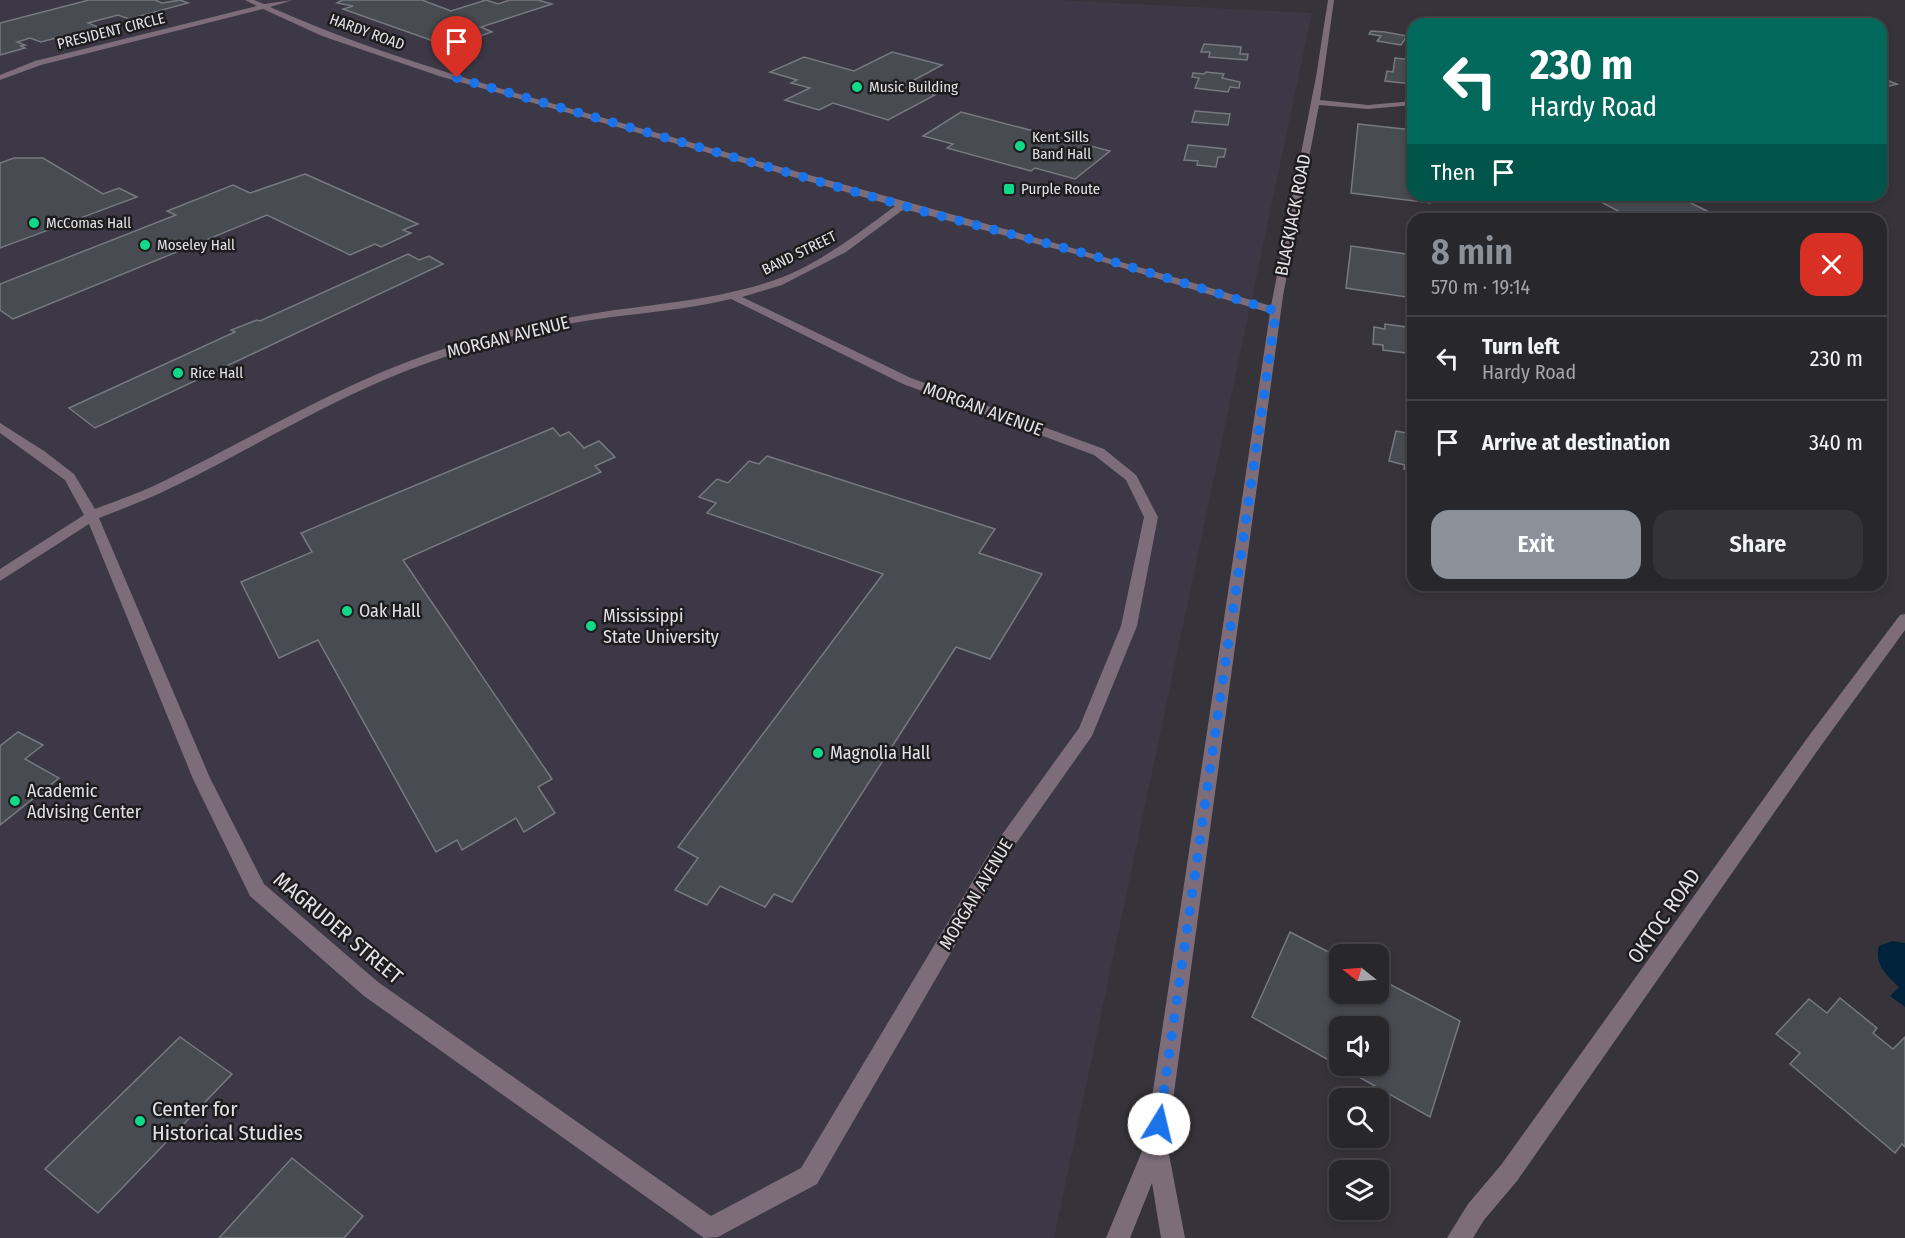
<!DOCTYPE html>
<html lang="en">
<head>
<meta charset="utf-8">
<style>
  :root { --surface:#28272c; --page:#343338; --text:#f1f3f6; --muted:#a5a5a9; --line:#444448; --accent:#8c9099 }
  body { margin:0; font-family:"Fira Sans Condensed",sans-serif; background:var(--page); color:var(--text); height:100vh; display:flex; flex-direction:column; font-size:22px; white-space:nowrap }
  * { box-sizing:border-box; margin:0 }
  p { font-size:20px; color:var(--muted) }
  .icon { flex:none; width:33px; height:33px; fill:none; stroke:currentColor; stroke-width:2; stroke-linecap:round; stroke-linejoin:round }
  .map { position:relative; flex:1; overflow:hidden }
  .drawer { position:absolute; left:1407px; top:213px; width:480px; height:378px; display:flex; flex-direction:column; background:var(--surface); border-radius:18px; box-shadow:0 3px 9px #0003,0 0 0 2px var(--line) }
  .drawer>* { flex:none }
  .guide { position:absolute; left:1407px; top:18px; width:480px; height:183px; border-radius:18px; box-shadow:0 3px 9px #0003,0 0 0 2px var(--line); background:#00695c; color:#fff; overflow:hidden }
  .needle { width:39px; rotate:287deg }
  .controls { position:absolute; left:1329px; top:944px; display:grid; gap:12px }
  .controls a { display:grid; place-items:center; width:60px; height:60px; border-radius:12px; background:var(--surface); box-shadow:0 3px 9px #0003,0 0 0 2px var(--line); font-size:30px }
  .pin { position:absolute; display:grid; place-items:center; width:51px; height:51px; color:#fff; margin:-62px -26px; border-radius:50% 50% 50% 0; rotate:-45deg; box-shadow:0 0 6px #0007 }
  .pin .icon { rotate:45deg }
  .me { position:absolute; width:66px; margin:-33px; rotate:9deg; stroke-linejoin:round; filter:drop-shadow(0 0 4px #0008) }
  .turn { display:flex; align-items:center; gap:21px; height:126px; padding:0 24px; font-size:27px }
  .turn .icon { width:78px; height:78px; stroke-width:2.5 }
  .turn b { display:block; font-size:42px; line-height:51px }
  .then { display:flex; align-items:center; height:57px; padding:0 24px; background:#0003; gap:12px; font-size:22px }
  .round { display:grid; place-items:center; flex:none; width:63px; height:63px; border-radius:18px; background:var(--page) }
  .summary { display:flex; align-items:center; justify-content:space-between; height:102px; padding:0 24px }
  h1 { font-size:36px; font-weight:600; line-height:45px; color:var(--accent) }
  .button { display:flex; gap:12px; margin-top:auto; padding:12px 24px }
  .button a { flex:1; height:69px; border-radius:18px; background:var(--accent); color:#fff; font-size:24px; font-weight:600; line-height:69px; text-align:center }
  .button a+a { background:var(--page); color:var(--text) }
  ul { padding:0; list-style:none }
  li { display:flex; align-items:center; gap:18px; height:84px; padding:0 24px; border-top:2px solid var(--line) }
  li div { flex:1 }
  li b { display:block; font-size:22px }
  li em { font-style:normal }
  .map>svg:first-child { display:block }
  .built { fill:#3c3845 }
  .water { fill:#00223b }
  .building { fill:#494b52; stroke:#767980; stroke-width:1.5; fill-rule:evenodd }
  .lines { fill:none; stroke-linecap:round; stroke-linejoin:round }
  .minor { fill:#7d6d7b; fill-rule:evenodd }
  .route { stroke:#1a73e8; stroke-width:10; stroke-dasharray:0 18 }
  .poi-dot { fill:#12d98a; stroke:#1d1c1f; stroke-width:2 }
  .labels { text-anchor:middle; stroke-width:5; stroke-linejoin:round; paint-order:stroke }
  .far-street-label { font-size:15px; fill:#e3e1e6; stroke:#1d1c1f }
  .far-poi-label { font-size:15px; fill:#e3e1e6; stroke:#1d1c1f; text-anchor:start }
  .street-label { font-size:18px; fill:#e3e1e6; stroke:#1d1c1f }
  .poi-label { font-size:18px; fill:#e3e1e6; stroke:#1d1c1f; text-anchor:start }
  .near-street-label { font-size:21px; fill:#e3e1e6; stroke:#1d1c1f }
  .near-poi-label { font-size:21px; fill:#e3e1e6; stroke:#1d1c1f; text-anchor:start }
</style>
</head>
<body>
<div class="map">
<svg width="1905" height="1238" viewBox="0 0 1905 1238">
  <rect width="100%" height="100%" fill="#36343a"/>
  <polygon class="built" points="0,0 1058,0 1312,13 1054,1238 0,1238"/>
  <path class="water" d="M1892,941L1905,943V1007L1890,996L1899,987C1886,975 1874,964 1879,946Z"/>
  <g class="building">
    <polygon points="89,0 155,0 162,3 180,0 188,3 129,19 118,15 88,23 98,27 41,42 30,38 17,42 25,45 21,46 25,48 0,55 0,23"/>
    <polygon points="422,0 451,11 486,0 498,4 510,0 538,0 552,4 481,27 492,32 471,39 459,35 436,42 343,9 353,6 337,3 342,0"/>
    <polygon points="1371,31 1385,32 1407,36 1401,45 1377,41 1381,36 1369,34"/>
    <polygon points="1204,44 1241,47 1240,54 1248,54 1247,60 1209,57 1210,52 1201,52"/>
    <polygon points="892,52 942,65 903,86 935,95 888,120 833,103 819,110 785,100 810,88 791,83 797,80 770,72 804,57 854,71"/>
    <polygon points="1395,58 1413,60 1413,84 1385,81 1387,71 1393,72"/>
    <polygon points="1206,72 1224,74 1222,78 1240,82 1239,88 1230,87 1228,92 1195,88 1199,78 1192,77 1193,73 1204,74"/>
    <polygon points="1881,78 1897,84 1881,88"/>
    <polygon points="1195,111 1230,114 1228,125 1192,122"/>
    <polygon points="961,112 1110,151 1075,179 1035,168 1031,171 947,148 953,144 923,136"/>
    <polygon points="1358,124 1413,130 1413,195 1429,195 1430,203 1351,193"/>
    <polygon points="1188,145 1226,149 1224,157 1218,157 1216,167 1197,165 1198,161 1184,160"/>
    <polygon points="14,158 43,158 103,194 119,188 137,197 0,248 0,163"/>
    <polygon points="305,174 418,224 403,230 411,233 381,247 375,244 350,255 267,215 13,319 0,310 0,284 176,215 167,211 233,185 250,193"/>
    <polygon points="1588,195 1675,195 1723,219 1633,219"/>
    <polygon points="1351,246 1413,255 1413,298 1346,288"/>
    <polygon points="408,254 419,260 429,256 443,264 95,428 69,408 235,332 231,330 257,320 260,321"/>
    <polygon points="1385,324 1413,328 1413,354 1383,350 1383,345 1373,344 1374,327 1385,329"/>
    <polygon points="1409,424 1413,425 1413,472 1404,469 1405,465 1389,461 1396,431 1407,433"/>
    <polygon points="553,428 560,436 569,432 584,448 599,441 615,457 595,466 601,472 403,560 552,779 538,787 555,813 524,832 516,818 462,850 457,840 436,852 318,640 279,658 241,582 312,552 301,533"/>
    <polygon points="767,456 995,529 979,553 1042,574 990,659 956,647 792,902 774,894 765,907 720,886 707,905 675,890 698,858 678,847 883,574 707,513 716,503 699,497 717,479 728,483 749,461 759,464"/>
    <polygon points="18,732 43,745 25,759 59,778 0,825 0,746"/>
    <path d="M1290,932L1340,958V993H1378V978L1460,1021L1430,1117L1252,1017ZM1340,1026H1378V1065H1340Z"/>
    <polygon points="1840,998 1877,1028 1873,1033 1893,1049 1905,1037 1905,1147 1902,1144 1895,1153 1790,1064 1800,1053 1776,1034 1809,999 1827,1013"/>
    <polygon points="180,1037 232,1074 98,1213 45,1169"/>
    <polygon points="292,1158 363,1216 344,1238 219,1238"/>
  </g>
  <g class="lines">
    <g class="minor">
      <path d="M245,0H254L264,4L293,0L270,7C394,62 524,95 654,132C860,190 1066,244 1271,306L1316,77L1328,0H1334L1320,100L1368,105L1413,101V105L1368,109L1319,105L1283,296L1167,1144L1185,1238H1161L1152,1183L1130,1238H1106L1145,1144L1270,313L1087,257L904,209L846,252L782,285L742,297L911,378L1104,449L1136,475L1158,517L1137,626L1092,736L1005,859L817,1184L718,1237L704,1238L364,996L250,896L193,779L89,524L0,581V569L84,515L65,480L0,433V423L44,451L74,474L95,509C119,500 144,491 166,480C252,438 333,388 423,356C476,337 534,323 590,314C651,304 712,301 772,281C815,267 859,233 895,206L439,76L322,36L263,9L41,65L0,80V75L35,61L257,6ZM731,299L903,384L1094,455L1126,480L1144,517L1121,626L1079,728L993,847L801,1168L711,1216L378,982L264,884L210,778L99,518C125,508 151,498 175,486C261,444 342,392 433,361C483,343 538,328 591,320C638,313 685,310 731,299Z"/>
      <polygon points="1905,614 1905,630 1820,747 1517,1181 1484,1220 1473,1238 1447,1238 1468,1204 1501,1165 1808,737 1900,615"/>
    </g>
  </g>
  <g class="lines">
    <polyline class="route" points="457,78 922,211 1091,255 1276,311 1159,1124"/>
  </g>
  <g class="poi-dot">
    <circle cx="857" cy="87" r="6"/>
    <circle cx="1020" cy="146" r="6"/>
    <rect x="1003" y="183" width="12" height="12" rx="3"/>
    <circle cx="34" cy="223" r="6"/>
    <circle cx="145" cy="245" r="6"/>
    <circle cx="178" cy="373" r="6"/>
    <circle cx="347" cy="611" r="6"/>
    <circle cx="591" cy="626" r="6"/>
    <circle cx="818" cy="753" r="6"/>
    <circle cx="15" cy="801" r="6"/>
    <circle cx="140" cy="1121" r="6"/>
  </g>
  <g class="labels">
    <g class="far-street-label">
      <text transform="translate(111 31) rotate(-14)" y="5">PRESIDENT CIRCLE</text>
      <text transform="translate(367 32) rotate(20)" y="5">HARDY ROAD</text>
      <text transform="translate(799 253) rotate(-26)" y="5">BAND STREET</text>
    </g>
    <g class="far-poi-label">
      <text x="869" y="92">Music Building</text>
      <text x="1032" y="142">Kent Sills<tspan x="1032" dy="17">Band Hall</tspan></text>
      <text x="1021" y="194">Purple Route</text>
      <text x="46" y="228">McComas Hall</text>
      <text x="157" y="250">Moseley Hall</text>
      <text x="190" y="378">Rice Hall</text>
    </g>
    <g class="street-label">
      <text transform="translate(1293 215) rotate(-79)" y="6">BLACKJACK ROAD</text>
      <text transform="translate(508 337) rotate(-14)" y="6">MORGAN AVENUE</text>
      <text transform="translate(983 409) rotate(20)" y="6">MORGAN AVENUE</text>
      <text transform="translate(976 894) rotate(-59)" y="6">MORGAN AVENUE</text>
    </g>
    <g class="poi-label">
      <text x="359" y="617">Oak Hall</text>
      <text x="603" y="622">Mississippi<tspan x="603" dy="21">State University</tspan></text>
      <text x="830" y="759">Magnolia Hall</text>
      <text x="27" y="797">Academic<tspan x="27" dy="21">Advising Center</tspan></text>
    </g>
    <g class="near-street-label">
      <text transform="translate(1664 916) rotate(-55)" y="7">OKTOC ROAD</text>
      <text transform="translate(338 928) rotate(40)" y="7">MAGRUDER STREET</text>
    </g>
    <g class="near-poi-label">
      <text x="152" y="1116">Center for<tspan x="152" dy="24">Historical Studies</tspan></text>
    </g>
  </g>
</svg>
<div class="controls">
<a><svg class="needle" viewBox="-14 -14 28 28"><path d="M0-13l5 13h-10z" fill="#e53935"/><path d="M0 13l5-13h-10z" fill="#a5a5a9"/></svg></a>
<a><svg class="icon" aria-label="sound" viewBox="0 0 24 24"><path d="M4 9h4l5-4v14l-5-4H4zM17 9q2 3 0 6"/></svg></a>
<a><svg class="icon" aria-label="search" viewBox="0 0 24 24"><circle cx="10" cy="10" r="6"/><path d="M15 15l6 6"/></svg></a>
<a><svg class="icon" aria-label="layers" viewBox="0 0 24 24"><path d="M12 4l9 5-9 5-9-5zM3 14l9 5 9-5"/></svg></a>
</div>
<div class="pin" style="left:457px;top:78px;background:#d93025"><svg class="icon" aria-label="arrive" viewBox="0 0 24 24"><path d="M6 21V4h12l-3 4 3 4H6"/></svg></div>
<svg class="me" style="left:1159px;top:1124px" viewBox="-20 -20 40 40"><circle r="19" fill="#fff"/><path d="M0-13L10 11 0 6-10 11z" fill="#1a73e8"/></svg>
<div class="guide">
<div class="turn"><svg class="icon" aria-label="left" viewBox="0 0 24 24"><path d="M17 20v-9H6M10 6l-5 5 5 5"/></svg><div><b>230 m</b>Hardy Road</div></div>
<div class="then">Then<svg class="icon" aria-label="arrive" viewBox="0 0 24 24"><path d="M6 21V4h12l-3 4 3 4H6"/></svg></div>
</div>
<section class="drawer">
<div class="summary"><div><h1>8 min</h1><p>570 m · 19:14</p></div><a class="round" style="background:#d93025;color:#fff"><svg class="icon" aria-label="close" viewBox="0 0 24 24"><path d="M6 6l12 12M18 6L6 18"/></svg></a></div>
<ul>
<li><svg class="icon" aria-label="left" viewBox="0 0 24 24"><path d="M17 20v-9H6M10 6l-5 5 5 5"/></svg><div><b>Turn left</b><p>Hardy Road</p></div><em>230 m</em></li>
<li><svg class="icon" aria-label="arrive" viewBox="0 0 24 24"><path d="M6 21V4h12l-3 4 3 4H6"/></svg><div><b>Arrive at destination</b></div><em>340 m</em></li>
</ul>
<div class="button"><a>Exit</a><a>Share</a></div>
</section>
</div>
</body>
</html>
